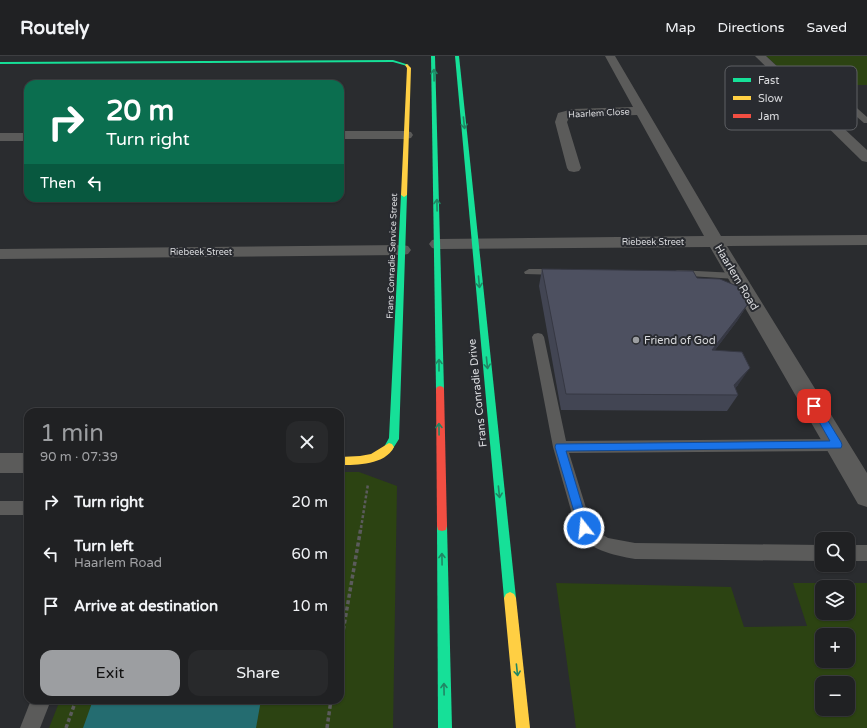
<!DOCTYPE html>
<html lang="en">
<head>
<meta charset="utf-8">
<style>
  :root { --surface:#202123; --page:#28292b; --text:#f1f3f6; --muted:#a2a3a6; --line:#3d3e41; --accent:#9c9ea1 }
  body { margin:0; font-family:"Varela Round",sans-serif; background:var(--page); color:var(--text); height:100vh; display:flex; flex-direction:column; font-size:15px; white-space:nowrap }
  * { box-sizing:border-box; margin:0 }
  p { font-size:13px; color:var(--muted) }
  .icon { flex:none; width:22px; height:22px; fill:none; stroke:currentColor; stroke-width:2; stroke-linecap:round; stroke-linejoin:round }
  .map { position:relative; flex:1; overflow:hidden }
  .sheet { position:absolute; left:24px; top:352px; width:320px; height:296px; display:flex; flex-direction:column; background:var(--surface); border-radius:12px; box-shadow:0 1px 3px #0004,0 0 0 1px var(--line) }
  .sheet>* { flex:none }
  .banner { position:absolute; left:24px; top:24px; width:320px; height:122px; border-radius:12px; box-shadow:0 1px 3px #0004,0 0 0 1px var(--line); background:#0b6e4f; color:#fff; overflow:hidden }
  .buttons { position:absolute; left:815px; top:476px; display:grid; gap:8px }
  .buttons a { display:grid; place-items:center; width:40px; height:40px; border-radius:8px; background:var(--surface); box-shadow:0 1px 3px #0004,0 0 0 1px var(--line); font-size:20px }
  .pin { position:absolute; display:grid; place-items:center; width:34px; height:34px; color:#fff; margin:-17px; border-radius:8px; box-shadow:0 2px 6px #0006 }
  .me { position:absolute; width:44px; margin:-22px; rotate:344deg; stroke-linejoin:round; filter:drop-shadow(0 0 3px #0008) }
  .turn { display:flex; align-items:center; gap:14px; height:84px; padding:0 16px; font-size:18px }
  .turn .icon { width:52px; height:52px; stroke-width:2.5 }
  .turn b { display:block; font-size:28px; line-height:34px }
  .then { display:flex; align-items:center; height:38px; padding:0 16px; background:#0003; gap:8px; font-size:15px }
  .round { display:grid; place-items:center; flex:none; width:42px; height:42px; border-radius:12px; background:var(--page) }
  .summary { display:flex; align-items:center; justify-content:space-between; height:68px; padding:0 16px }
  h1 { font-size:24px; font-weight:600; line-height:30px; color:var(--accent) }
  .cta { display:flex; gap:8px; margin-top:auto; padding:8px 16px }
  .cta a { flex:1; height:46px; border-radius:12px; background:var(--accent); color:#111; font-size:16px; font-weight:600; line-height:46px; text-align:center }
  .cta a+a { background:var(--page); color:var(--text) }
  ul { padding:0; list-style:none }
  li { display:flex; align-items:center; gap:12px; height:52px; padding:0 16px }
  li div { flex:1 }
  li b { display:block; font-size:15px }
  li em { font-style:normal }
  header { display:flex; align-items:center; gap:24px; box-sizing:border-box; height:56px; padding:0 20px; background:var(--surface); border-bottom:1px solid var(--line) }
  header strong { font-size:19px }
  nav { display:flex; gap:22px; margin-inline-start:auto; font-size:14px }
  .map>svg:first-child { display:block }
  .green { fill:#2c4312; fill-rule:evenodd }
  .water { fill:#246c70 }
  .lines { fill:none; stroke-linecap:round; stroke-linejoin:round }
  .path-far1 { stroke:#5b5b5c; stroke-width:2.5; stroke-dasharray:3 2; stroke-linecap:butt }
  .path { stroke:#5b5b5c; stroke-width:3.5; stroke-dasharray:4 2.5; stroke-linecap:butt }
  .lane { fill:#5b5b5a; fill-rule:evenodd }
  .street { fill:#5b5b5a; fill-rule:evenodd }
  .fast { fill:#16e098; fill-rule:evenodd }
  .slow { fill:#ffcf43; fill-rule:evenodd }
  .jam { fill:#f24e42; fill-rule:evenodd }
  .wall { fill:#424553 }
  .shaded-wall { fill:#363843 }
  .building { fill:#4d5060; stroke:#363843 }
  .oneway { stroke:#208664 }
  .route { fill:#1a73e8; stroke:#114b97 }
  .poi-dot { fill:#9c9ea1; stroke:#292b30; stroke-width:1.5 }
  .labels { text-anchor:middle; stroke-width:4; stroke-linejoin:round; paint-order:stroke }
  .far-street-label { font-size:9px; fill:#dadbde; stroke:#292b30 }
  .street-label { font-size:11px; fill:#dadbde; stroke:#292b30 }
  .poi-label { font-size:11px; fill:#dadbde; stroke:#292b30; text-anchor:start }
  .key { fill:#292b30; stroke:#5e6064; stroke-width:1 }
  .key-label { font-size:11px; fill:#dadbde }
</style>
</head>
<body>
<header>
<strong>Routely</strong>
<nav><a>Map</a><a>Directions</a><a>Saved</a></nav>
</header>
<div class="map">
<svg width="867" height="672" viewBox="0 0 867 672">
  <rect width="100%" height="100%" fill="#2a2c2f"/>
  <g class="green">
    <polygon points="766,0 867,0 867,29 798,29"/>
    <polygon points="340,416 359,416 397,430 393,672 49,672 60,644 340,644"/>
    <path d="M556,527L731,531L744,571L807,570L793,527H867V672H576ZM822,531H848V557H822ZM822,579H848V605H822ZM822,627H848V653H822Z"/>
  </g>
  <polygon class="water" points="93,644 261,644 256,672 83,672"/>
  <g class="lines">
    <polyline class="path-far1" points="361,472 368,428"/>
    <g class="path">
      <polyline points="340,593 361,471"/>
      <polyline points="66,672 76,644"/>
      <polyline points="327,672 331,644"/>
    </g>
    <g class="lane">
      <polygon points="834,37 840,37 867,61 867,67 864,67 834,41"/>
      <polygon points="529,213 560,213 565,216 560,219 525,218 524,216"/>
      <polygon points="677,214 736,217 741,220 736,223 673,219 672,217"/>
      <path d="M538,277L542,278L544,281L566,385L837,383L842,385L844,389L842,393L837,395L569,397L591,468L600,477L608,482L635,487L822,489V505L635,503C613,499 586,494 576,472L553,391L532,281L534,278Z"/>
      <rect x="0" y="445" width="28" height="14"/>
      <rect x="848" y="489" width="19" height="16"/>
      <polygon points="31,644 51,644 40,672 20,672"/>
    </g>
    <g class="street">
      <polygon points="605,0 615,0 721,180 867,179 867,189 727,190 867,417 867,451 858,448 710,191 438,193 432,192 429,188 432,184 438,183 704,180 637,59 574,61 569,62 567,66 581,112 579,115 574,116 569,115 567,112 555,66 558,57 573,53 633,51"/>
      <polygon points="755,0 766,0 867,94 867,106 862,105"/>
      <polygon points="340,75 406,75 411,76 413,79 411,82 406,83 340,83"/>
      <rect x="0" y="77" width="28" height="8"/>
      <polygon points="402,189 408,190 411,194 408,198 402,199 0,203 0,193"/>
      <rect x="0" y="397" width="28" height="20"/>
    </g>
    <g class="fast">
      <polygon points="431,0 435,0 444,333 443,335 437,335 436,333"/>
      <polygon points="455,0 459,0 516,542 514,546 510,548 506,546 504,542"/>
      <polygon points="393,4 409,9 407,10 393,6 0,8 0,6"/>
      <polygon points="404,137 407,139 399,383 392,394 389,395 386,394 384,391 389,382 401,139"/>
      <polygon points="442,465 446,466 447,470 452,672 438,672 437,470 438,466"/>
    </g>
    <g class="slow">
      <polygon points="407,8 411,12 407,139 404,141 401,139 407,12 405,9"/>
      <path d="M389,387L392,388L394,391C385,409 357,409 340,409V401L360,400L371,398Z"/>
      <polygon points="510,536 514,538 516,542 530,672 516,672 504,542 506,538"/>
    </g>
    <polygon class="jam" points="440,330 443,331 444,333 447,470 446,474 442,475 438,474 437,470 436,333 437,331"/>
  </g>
  <polygon class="wall" points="542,213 697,222 748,248 737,265 715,294 738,329 735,332 738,339 727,355 561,354 539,230"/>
  <g class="shaded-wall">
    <polygon points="748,248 737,265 702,311 712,294"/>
    <polygon points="750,312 738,329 729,339 734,329"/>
  </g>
  <polygon class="building" points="542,213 693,215 697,222 720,223 739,231 748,248 712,294 742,296 750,312 734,329 738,339 566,338"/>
  <defs><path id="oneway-shaft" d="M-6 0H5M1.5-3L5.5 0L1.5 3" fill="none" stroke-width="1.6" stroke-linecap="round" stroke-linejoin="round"/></defs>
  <g class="oneway">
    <use href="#oneway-shaft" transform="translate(434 19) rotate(-91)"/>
    <use href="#oneway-shaft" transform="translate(464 67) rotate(84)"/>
    <use href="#oneway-shaft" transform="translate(437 149) rotate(-91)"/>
    <use href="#oneway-shaft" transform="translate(479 226) rotate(85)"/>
    <use href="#oneway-shaft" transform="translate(487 307) rotate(84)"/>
    <use href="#oneway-shaft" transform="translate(439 309) rotate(-90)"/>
    <use href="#oneway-shaft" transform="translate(439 373) rotate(-91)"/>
    <use href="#oneway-shaft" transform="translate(499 436) rotate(84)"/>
    <use href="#oneway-shaft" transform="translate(442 503) rotate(-91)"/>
    <use href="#oneway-shaft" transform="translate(517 614) rotate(84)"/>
    <use href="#oneway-shaft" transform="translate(444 633) rotate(-91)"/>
  </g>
  <polygon class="route" points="814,346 817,347 841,386 842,389 841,392 566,395 589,472 588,476 584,478 580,476 555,391 556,388 830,385 810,350"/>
  <circle class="poi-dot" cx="636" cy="284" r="4"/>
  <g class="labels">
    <g class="far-street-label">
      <text transform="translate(599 57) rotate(-3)" y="3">Haarlem Close</text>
      <text x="653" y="189">Riebeek Street</text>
      <text x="201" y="199">Riebeek Street</text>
      <text transform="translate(392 200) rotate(-88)" y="3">Frans Conradie Service Street</text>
    </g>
    <g class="street-label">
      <text transform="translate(737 221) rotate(59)" y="4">Haarlem Road</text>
      <text transform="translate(477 337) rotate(-96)" y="4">Frans Conradie Drive</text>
    </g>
    <g class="poi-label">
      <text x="644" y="288">Friend of God</text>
    </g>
  </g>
  <rect x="725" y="10" width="132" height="64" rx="6" class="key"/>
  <rect x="733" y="22" width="18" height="4" fill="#16e098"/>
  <rect x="733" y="40" width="18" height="4" fill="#ffcf43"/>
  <rect x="733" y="58" width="18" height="4" fill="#f24e42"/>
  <g class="key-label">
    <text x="758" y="28">Fast</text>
    <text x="758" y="46">Slow</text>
    <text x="758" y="64">Jam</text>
  </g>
</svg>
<div class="buttons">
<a><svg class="icon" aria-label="search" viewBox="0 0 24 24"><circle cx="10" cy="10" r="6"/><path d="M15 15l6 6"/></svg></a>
<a><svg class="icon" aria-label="layers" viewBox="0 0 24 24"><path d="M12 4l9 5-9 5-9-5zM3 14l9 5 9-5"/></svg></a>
<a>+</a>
<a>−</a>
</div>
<div class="pin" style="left:814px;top:350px;background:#d93025"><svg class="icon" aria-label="arrive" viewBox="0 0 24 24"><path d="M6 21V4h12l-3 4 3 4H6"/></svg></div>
<svg class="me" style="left:584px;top:472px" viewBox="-20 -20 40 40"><circle r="17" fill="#1a73e8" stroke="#fff" stroke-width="3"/><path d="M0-11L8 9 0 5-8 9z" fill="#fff"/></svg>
<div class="banner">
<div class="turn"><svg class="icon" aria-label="right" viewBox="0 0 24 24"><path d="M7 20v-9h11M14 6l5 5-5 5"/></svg><div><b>20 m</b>Turn right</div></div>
<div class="then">Then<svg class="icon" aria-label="left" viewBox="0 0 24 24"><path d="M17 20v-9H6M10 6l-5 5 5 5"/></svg></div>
</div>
<section class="sheet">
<div class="summary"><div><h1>1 min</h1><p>90 m · 07:39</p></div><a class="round"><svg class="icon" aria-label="close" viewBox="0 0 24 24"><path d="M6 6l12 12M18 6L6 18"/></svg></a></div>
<ul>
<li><svg class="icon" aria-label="right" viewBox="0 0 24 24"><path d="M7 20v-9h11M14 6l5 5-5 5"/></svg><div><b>Turn right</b></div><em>20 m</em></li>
<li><svg class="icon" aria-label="left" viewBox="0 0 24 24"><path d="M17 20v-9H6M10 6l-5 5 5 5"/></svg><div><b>Turn left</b><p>Haarlem Road</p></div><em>60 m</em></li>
<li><svg class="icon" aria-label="arrive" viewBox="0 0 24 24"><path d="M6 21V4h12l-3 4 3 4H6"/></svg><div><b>Arrive at destination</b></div><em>10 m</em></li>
</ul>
<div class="cta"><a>Exit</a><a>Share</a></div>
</section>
</div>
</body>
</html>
